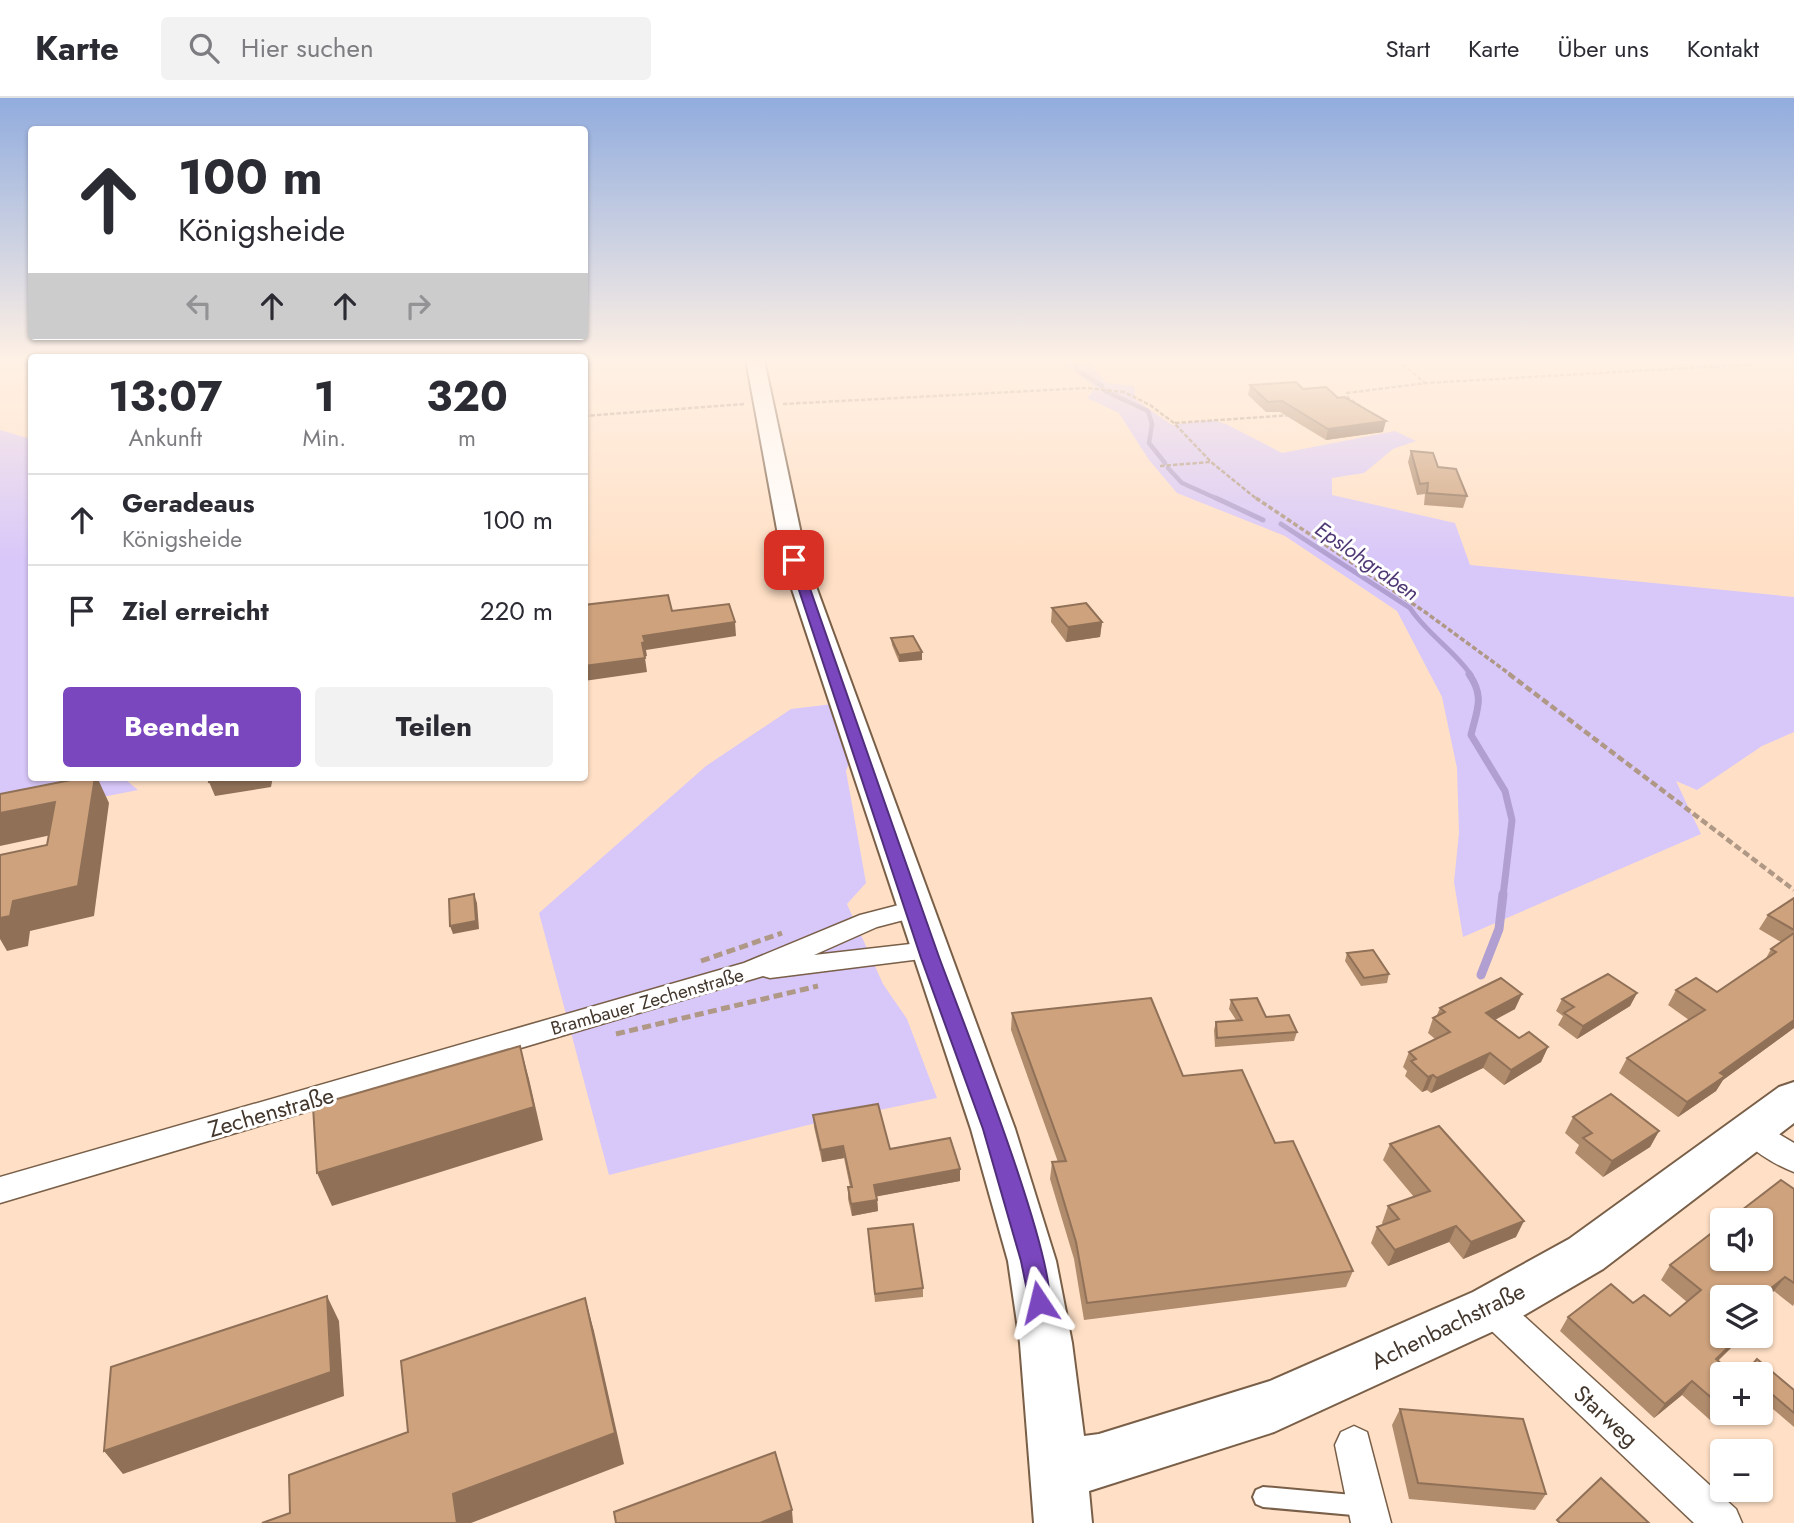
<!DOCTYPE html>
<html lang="de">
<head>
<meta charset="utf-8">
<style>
  :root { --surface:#fff; --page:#f2f2f3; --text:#2b2b33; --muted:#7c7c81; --line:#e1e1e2; --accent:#7b47be }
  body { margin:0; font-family:Jost,sans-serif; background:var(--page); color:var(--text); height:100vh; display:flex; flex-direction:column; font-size:26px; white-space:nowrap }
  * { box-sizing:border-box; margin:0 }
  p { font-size:23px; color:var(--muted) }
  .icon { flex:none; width:38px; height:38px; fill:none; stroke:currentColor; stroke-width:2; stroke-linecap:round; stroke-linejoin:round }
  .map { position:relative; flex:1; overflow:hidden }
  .panel { position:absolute; left:28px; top:256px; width:560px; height:427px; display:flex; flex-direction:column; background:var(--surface); border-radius:7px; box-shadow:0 2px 5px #0004 }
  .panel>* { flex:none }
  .guide { position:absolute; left:28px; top:28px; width:560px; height:214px; border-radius:7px; box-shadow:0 2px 5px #0004; background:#fff; color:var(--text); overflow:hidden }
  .buttons { position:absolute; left:1710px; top:1110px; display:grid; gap:14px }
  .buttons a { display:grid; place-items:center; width:63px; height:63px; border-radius:7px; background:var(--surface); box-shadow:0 2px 5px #0004; font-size:35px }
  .pin { position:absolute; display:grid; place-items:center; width:60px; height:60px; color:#fff; margin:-30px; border-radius:14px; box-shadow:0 4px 10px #0006 }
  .me { position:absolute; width:77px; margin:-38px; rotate:350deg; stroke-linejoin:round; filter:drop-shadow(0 0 5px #0008) }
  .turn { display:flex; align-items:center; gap:24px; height:147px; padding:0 35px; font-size:32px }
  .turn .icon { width:91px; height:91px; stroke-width:2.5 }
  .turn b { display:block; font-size:49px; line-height:60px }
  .lanes { display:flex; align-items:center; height:66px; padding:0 35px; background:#0003; justify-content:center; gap:35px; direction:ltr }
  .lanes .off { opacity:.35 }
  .eta { display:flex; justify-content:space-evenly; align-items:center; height:119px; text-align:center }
  .eta b { font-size:42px; font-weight:700; line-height:49px }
  .primary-button { display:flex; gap:14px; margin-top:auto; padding:14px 35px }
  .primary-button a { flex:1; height:80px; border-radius:7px; background:var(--accent); color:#fff; font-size:28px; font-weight:700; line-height:80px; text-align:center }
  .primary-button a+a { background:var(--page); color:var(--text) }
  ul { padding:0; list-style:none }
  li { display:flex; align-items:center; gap:21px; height:91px; padding:0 35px; border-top:2px solid var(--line) }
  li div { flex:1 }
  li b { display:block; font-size:26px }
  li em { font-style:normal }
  header { display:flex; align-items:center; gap:42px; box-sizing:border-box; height:98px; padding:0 35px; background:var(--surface); border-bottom:2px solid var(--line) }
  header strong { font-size:33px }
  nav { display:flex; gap:38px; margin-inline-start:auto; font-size:24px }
  .search { width:490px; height:63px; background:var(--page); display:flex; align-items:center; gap:18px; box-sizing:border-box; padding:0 24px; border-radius:7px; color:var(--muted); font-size:26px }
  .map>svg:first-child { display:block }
  .green { fill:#d8c7f9 }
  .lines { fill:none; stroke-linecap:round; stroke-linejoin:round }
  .stream-far3 { stroke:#b09fd0; stroke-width:4.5 }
  .stream-far2 { stroke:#b09fd0; stroke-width:5 }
  .stream-far1 { stroke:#b09fd0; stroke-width:7 }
  .stream { stroke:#b09fd0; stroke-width:9 }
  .lane-casing { stroke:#795f48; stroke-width:4 }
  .street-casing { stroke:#795f48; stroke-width:3 }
  .secondary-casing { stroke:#795f48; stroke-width:4 }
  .path-far3 { stroke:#af9885; stroke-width:2.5; stroke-dasharray:4.5 2; stroke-linecap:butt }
  .path-far2 { stroke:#af9885; stroke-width:3.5; stroke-dasharray:5 2.5; stroke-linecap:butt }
  .path-far1 { stroke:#af9885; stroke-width:4.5; stroke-dasharray:7 3.5; stroke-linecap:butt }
  .path { stroke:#af9885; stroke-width:5; stroke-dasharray:9 4.5; stroke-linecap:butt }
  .lane { fill:#fff; fill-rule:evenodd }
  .street { fill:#fff; fill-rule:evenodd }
  .secondary { fill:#fff; fill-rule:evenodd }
  .wall { fill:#b08b6c }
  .shaded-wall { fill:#907158 }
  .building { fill:#cda27d; stroke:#907158; stroke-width:2 }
  .route { fill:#7b47be; stroke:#502e7c; stroke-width:2 }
  .labels { text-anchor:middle; stroke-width:6; stroke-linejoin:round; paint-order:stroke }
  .street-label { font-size:19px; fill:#43372d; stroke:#fff }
  .water-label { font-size:21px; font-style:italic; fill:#503875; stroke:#fff }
  .near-street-label { font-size:23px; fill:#43372d; stroke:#fff }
</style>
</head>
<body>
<header>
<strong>Karte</strong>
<div class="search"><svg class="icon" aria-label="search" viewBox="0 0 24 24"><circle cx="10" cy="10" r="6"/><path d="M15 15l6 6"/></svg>Hier suchen</div>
<nav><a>Start</a><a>Karte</a><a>Über uns</a><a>Kontakt</a></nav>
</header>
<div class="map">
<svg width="1794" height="1425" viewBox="0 0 1794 1425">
  <rect width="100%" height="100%" fill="#ffe0c6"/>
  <g class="green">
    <polygon points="1069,262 1089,262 1106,285 1134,288 1136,302 1172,327 1212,322 1226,326 1282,355 1395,333 1416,343 1393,351 1364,375 1332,380 1332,397 1455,425 1470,467 1794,499 1794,634 1762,648 1697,692 1676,683 1701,736 1463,839 1454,784 1459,735 1457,670 1442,599 1397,513 1285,438 1177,395 1149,362 1119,315 1087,300 1095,289 1068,268"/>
    <polygon points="0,332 31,341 32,679 139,679 126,682 138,692 0,719"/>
    <polygon points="833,606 852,657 846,673 866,785 847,806 883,886 907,921 937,1000 808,1027 609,1077 539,815 706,668 791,611"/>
  </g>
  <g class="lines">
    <g class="stream-far3">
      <polyline points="1076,262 1077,272 1102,288"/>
      <polyline points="1105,293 1148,313 1152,326 1149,345 1165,365"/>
      <polyline points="1168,370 1182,385 1220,402"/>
    </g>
    <g class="stream-far2">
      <polyline points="1216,400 1263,422"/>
      <path d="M1281,426L1410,510C1427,536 1454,552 1471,577"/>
    </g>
    <path class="stream-far1" d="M1469,576C1485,599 1477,611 1471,637L1505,693L1512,722L1503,798"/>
    <polyline class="stream" points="1481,877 1499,831 1503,796"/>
    <defs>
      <polygon id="lane" points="1263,1389 1364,1398 1371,1401 1374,1408 1371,1415 1364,1418 1263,1409 1256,1406 1253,1399 1256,1392"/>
      <g id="street">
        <polygon points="914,803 923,805 927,811 923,817 877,829 814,857 928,844 937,847 941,853 937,859 770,880 763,878 0,1105 0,1079 744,865 860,817"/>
        <path d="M1752,1020L1794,1045V1074C1775,1067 1746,1050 1737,1032L1741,1023Z"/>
        <polygon points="1491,1194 1503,1199 1736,1411 1742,1425 1694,1425 1479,1221 1474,1210 1479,1199"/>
        <polygon points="1354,1328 1367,1334 1391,1425 1351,1425 1335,1347 1341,1334"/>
      </g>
      <polygon id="secondary" points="746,262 764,262 807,464 1015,1031 1056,1163 1072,1245 1084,1338 1099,1336 1270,1283 1473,1194 1569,1141 1779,989 1794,984 1794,1025 1603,1171 1509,1226 1274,1334 1089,1393 1092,1425 1034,1425 1020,1245 1008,1163 971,1031 783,464"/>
    </defs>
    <use href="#lane" class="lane-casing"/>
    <use href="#street" class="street-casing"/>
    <use href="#secondary" class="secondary-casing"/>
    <g class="path-far3">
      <polyline points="1398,262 1425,285"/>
      <polyline points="783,306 1087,290 1124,294 1150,307 1174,325 1211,364 1258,402"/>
      <polyline points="1366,312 1348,300 1347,295 1426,285 1794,264"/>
      <polyline points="584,318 745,306"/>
      <polyline points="1175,325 1292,317"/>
      <polyline points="1160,368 1210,364"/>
    </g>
    <polyline class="path-far2" points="1256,400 1425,514 1511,577"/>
    <polyline class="path-far1" points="1509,576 1794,792"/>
    <g class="path">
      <polyline points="701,863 782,835"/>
      <polyline points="616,936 818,888"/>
    </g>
    <use href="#lane" class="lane"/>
    <use href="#street" class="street"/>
    <use href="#secondary" class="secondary"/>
  </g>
  <g class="wall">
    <polygon points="1250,287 1303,291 1338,300 1383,334 1326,342 1280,314 1266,314 1248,297"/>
    <polygon points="1411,353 1438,369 1467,398 1463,410 1424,407 1425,396 1417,397 1408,364"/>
    <polygon points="1052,510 1102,524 1100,539 1066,544 1051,524"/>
    <polygon points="891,540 922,562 899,564 892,547"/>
    <polygon points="1794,800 1794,930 1723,982 1716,993 1678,1019 1619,975 1627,960 1689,922 1668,907 1676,892 1717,894 1765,862 1771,851 1781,844 1759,831 1768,817"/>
    <polygon points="1347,855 1389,876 1387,885 1361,888 1345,863"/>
    <polygon points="1637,895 1630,908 1577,941 1558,927 1563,918 1556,913 1562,901"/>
    <polygon points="1231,902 1297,934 1294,943 1215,949 1214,932 1216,924 1236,922 1229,911"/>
    <polygon points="1440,910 1515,911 1495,922 1519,940 1548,949 1541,964 1504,987 1483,970 1431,995 1427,992 1422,994 1405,978 1407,973 1403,969 1409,954 1435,941 1428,935 1433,920 1436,919"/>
    <polygon points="1012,915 1183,978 1275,1045 1353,1173 1346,1189 1084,1222 1074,1161 1050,1081 1052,1064 1058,1064 1011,932"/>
    <polygon points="813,1017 890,1051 960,1071 960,1083 877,1098 878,1113 852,1118 848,1101 848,1089 850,1089 844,1060 822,1064 814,1029"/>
    <polygon points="1573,1019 1659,1033 1650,1049 1603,1079 1575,1055 1579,1047 1565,1035"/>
    <polygon points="1390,1046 1516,1139 1463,1161 1449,1144 1388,1168 1371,1145 1377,1129 1383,1127 1382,1125 1388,1108 1414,1099 1383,1062"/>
    <polygon points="1794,1091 1794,1206 1793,1208 1774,1193 1760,1199 1722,1237 1742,1237 1736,1245 1718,1263 1722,1276 1722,1311 1710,1322 1682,1297 1654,1320 1560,1233 1568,1219 1633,1205 1670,1218 1687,1204 1661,1182 1670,1167"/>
    <polygon points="868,1131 923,1190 923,1199 875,1204"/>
    <polygon points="1757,1261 1794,1292 1794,1329 1760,1300 1760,1276 1745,1276"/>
    <polygon points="1400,1311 1546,1396 1535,1412 1409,1401 1392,1327"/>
  </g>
  <g class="shaded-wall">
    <polygon points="1386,323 1383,334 1326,342 1328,331"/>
    <polygon points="735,524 736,538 646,552 647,558 644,559 642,545 643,538"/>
    <polygon points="1102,524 1100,539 1066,544 1068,529"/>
    <polygon points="922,554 922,562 899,564 899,557"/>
    <polygon points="645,560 647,574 584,583 584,568"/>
    <polygon points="95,679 97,679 109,705 94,818 30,833 28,848 7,853 0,841 0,820 13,803"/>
    <polygon points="244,679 273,679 271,689 215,698 209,684"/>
    <polygon points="55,704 70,733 0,748 0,715"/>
    <polygon points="474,796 477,805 479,831 453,836 450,828"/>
    <polygon points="1637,895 1630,908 1577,941 1583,928"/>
    <polygon points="1522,896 1515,911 1479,930 1486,915"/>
    <polygon points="1794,922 1794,930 1723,982 1716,993 1678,1019 1687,1004 1720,975"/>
    <polygon points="520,948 529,981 543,1042 332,1108 317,1075"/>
    <polygon points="1548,949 1541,964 1504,987 1511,972"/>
    <polygon points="1490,955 1483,970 1431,995 1437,980"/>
    <polygon points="1433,977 1427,992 1422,994 1428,979"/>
    <polygon points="1659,1033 1650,1049 1603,1079 1612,1063"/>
    <polygon points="843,1048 844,1060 822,1064 821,1052"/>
    <polygon points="960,1071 960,1083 874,1099 874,1087"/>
    <polygon points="877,1102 878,1113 852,1118 851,1106"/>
    <polygon points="1524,1123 1516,1139 1463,1161 1471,1144"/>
    <polygon points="1456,1128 1449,1144 1388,1168 1395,1152"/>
    <polygon points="1785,1179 1774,1193 1760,1204 1760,1199"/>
    <polygon points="327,1198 339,1223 344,1298 123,1376 104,1353"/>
    <polygon points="585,1200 594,1233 624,1366 471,1425 457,1425 453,1396"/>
    <polygon points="1741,1237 1742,1237 1736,1245 1705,1275 1716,1261"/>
    <polygon points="1692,1283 1682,1297 1654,1320 1665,1306"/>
    <polygon points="1722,1307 1722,1311 1710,1322"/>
    <polygon points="792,1412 793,1425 760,1425"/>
  </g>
  <g class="building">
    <polygon points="1296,284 1303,291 1326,289 1338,300 1344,299 1386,323 1328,331 1282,303 1268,304 1250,287"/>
    <polygon points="1411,353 1433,355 1438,369 1456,371 1467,398 1427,395 1428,385 1420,386"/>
    <polygon points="668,497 672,513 729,506 735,524 643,538 645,544 642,545 645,560 584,568 584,507"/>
    <polygon points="1086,505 1102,524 1068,529 1052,510"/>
    <polygon points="913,538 922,554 899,557 891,540"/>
    <polygon points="86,679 95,679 78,788 13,803 10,818 0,820 0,757 47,747 55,704 0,715 0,696"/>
    <polygon points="210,679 244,679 209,684"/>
    <polygon points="474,796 476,823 450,828 449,801"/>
    <polygon points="1794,800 1794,832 1768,817"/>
    <polygon points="1794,835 1794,922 1720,975 1725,978 1687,1004 1627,960 1705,912 1676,892 1696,880 1717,894 1776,854 1771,851"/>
    <polygon points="1373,852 1389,876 1364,880 1347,855"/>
    <polygon points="1608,876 1637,895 1583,928 1564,915 1574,909 1562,901"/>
    <polygon points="1501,880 1522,896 1486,915 1519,940 1529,934 1548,949 1511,972 1490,955 1437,980 1433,977 1428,979 1411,963 1416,961 1409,954 1450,934 1433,920 1445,914 1440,910"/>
    <polygon points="1151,900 1183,978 1242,972 1275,1045 1293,1043 1353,1173 1087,1205 1076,1144 1052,1064 1066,1063 1012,915"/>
    <polygon points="1257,900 1266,919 1289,917 1297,934 1217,940 1216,924 1242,922 1231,902"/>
    <polygon points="520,948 534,1009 317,1075 313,1008"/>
    <polygon points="1611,996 1659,1033 1612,1063 1583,1040 1592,1035 1573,1019"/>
    <polygon points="878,1006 890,1051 950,1040 960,1071 874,1087 877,1102 851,1106 848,1089 852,1089 843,1048 821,1052 813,1017"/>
    <polygon points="1439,1028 1524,1123 1471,1144 1456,1128 1395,1152 1377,1129 1399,1121 1388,1108 1430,1093 1390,1046"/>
    <polygon points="1781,1082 1794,1091 1794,1185 1785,1179 1760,1199 1722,1199 1722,1237 1741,1237 1716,1261 1733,1276 1722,1276 1721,1308 1692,1283 1665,1306 1568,1219 1611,1186 1633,1205 1644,1197 1670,1218 1701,1192 1670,1167 1722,1127 1722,1160 1760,1160 1760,1122 1729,1122"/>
    <polygon points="913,1126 923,1190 875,1196 868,1131"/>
    <polygon points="327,1198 331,1274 104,1353 111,1269"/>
    <polygon points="585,1200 615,1335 453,1396 457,1425 262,1425 290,1415 289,1377 408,1334 401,1263"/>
    <polygon points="1757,1261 1794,1292 1794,1315 1760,1286 1760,1276 1748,1276 1746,1274"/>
    <polygon points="1400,1311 1523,1321 1546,1396 1418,1385"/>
    <polygon points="775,1354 792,1412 760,1425 616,1425 614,1414"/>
    <polygon points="1601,1380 1649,1425 1560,1425 1557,1422"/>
  </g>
  <linearGradient id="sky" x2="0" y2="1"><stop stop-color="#91acde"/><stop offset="0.57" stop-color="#fff1e5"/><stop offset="1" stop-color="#fff1e5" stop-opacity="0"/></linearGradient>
  <rect width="1794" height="462" fill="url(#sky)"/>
  <path class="route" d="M794,459L800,462C847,595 892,727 939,859C958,911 1064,1176 1048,1212L1039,1215L1031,1212L1021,1163L983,1031L921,860L789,462Z"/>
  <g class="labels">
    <g class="street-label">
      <text transform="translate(647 903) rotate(-16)" y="7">Brambauer Zechenstraße</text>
    </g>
    <g class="water-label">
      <text transform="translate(1367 463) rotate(35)" y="7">Epslohgraben</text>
    </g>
    <g class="near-street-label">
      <text transform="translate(271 1014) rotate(-16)" y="8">Zechenstraße</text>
      <text transform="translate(1448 1228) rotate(-26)" y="8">Achenbachstraße</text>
      <text transform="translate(1606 1318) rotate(43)" y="8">Starweg</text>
    </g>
  </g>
</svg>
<div class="buttons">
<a><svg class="icon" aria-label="sound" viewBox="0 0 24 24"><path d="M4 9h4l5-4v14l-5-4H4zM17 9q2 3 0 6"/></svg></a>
<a><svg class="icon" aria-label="layers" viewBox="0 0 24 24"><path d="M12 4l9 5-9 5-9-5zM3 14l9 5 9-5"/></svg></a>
<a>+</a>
<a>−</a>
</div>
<div class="pin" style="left:794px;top:462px;background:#d93025"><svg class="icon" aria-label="arrive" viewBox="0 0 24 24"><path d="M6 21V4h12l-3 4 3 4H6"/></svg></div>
<svg class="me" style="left:1039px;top:1204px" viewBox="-20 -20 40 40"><path d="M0-17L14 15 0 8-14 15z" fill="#7b47be" stroke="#fff" stroke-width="4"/></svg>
<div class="guide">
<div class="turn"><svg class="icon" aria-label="ahead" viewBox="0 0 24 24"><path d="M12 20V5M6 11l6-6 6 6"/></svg><div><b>100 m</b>Königsheide</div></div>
<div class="lanes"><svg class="icon off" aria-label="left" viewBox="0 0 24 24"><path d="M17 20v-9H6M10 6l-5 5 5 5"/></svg><svg class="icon" aria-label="ahead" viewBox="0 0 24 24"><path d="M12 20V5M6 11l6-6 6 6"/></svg><svg class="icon" aria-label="ahead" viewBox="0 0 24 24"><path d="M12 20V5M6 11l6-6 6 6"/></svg><svg class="icon off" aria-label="right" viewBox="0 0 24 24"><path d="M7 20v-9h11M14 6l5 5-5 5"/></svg></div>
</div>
<section class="panel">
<div class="eta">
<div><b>13:07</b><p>Ankunft</p></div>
<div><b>1</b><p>Min.</p></div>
<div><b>320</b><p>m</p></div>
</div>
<ul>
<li><svg class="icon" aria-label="ahead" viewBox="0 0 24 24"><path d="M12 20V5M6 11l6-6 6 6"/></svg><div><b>Geradeaus</b><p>Königsheide</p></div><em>100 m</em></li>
<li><svg class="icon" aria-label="arrive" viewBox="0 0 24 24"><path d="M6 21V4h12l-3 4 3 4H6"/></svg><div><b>Ziel erreicht</b></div><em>220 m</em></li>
</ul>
<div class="primary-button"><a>Beenden</a><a>Teilen</a></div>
</section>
</div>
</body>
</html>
